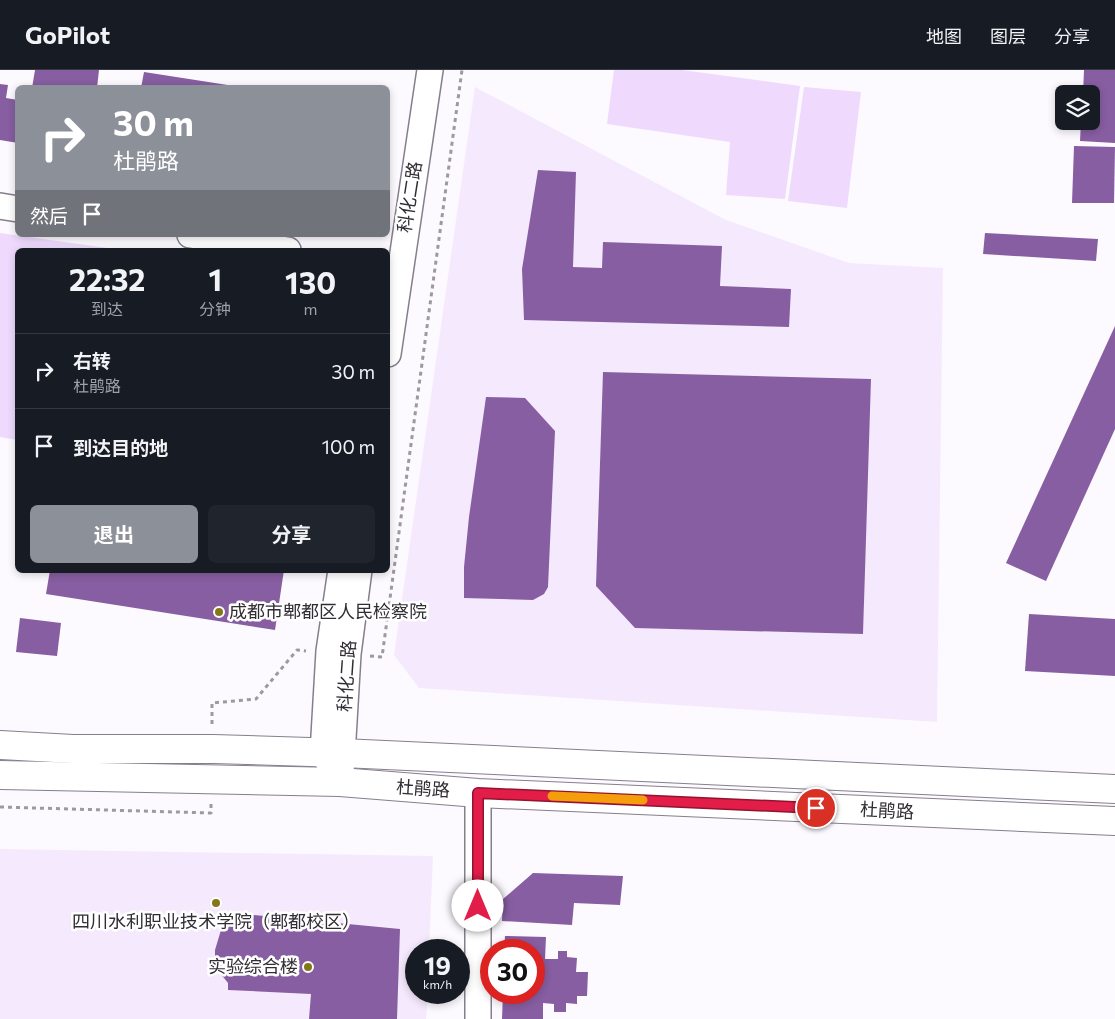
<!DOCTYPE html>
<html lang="zh">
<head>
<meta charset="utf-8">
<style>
  :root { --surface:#171b24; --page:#20242c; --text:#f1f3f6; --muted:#9ea1a6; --line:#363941; --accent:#8c9099 }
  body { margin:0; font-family:Commissioner,"Noto Sans SC",sans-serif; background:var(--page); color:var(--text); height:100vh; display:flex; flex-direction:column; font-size:19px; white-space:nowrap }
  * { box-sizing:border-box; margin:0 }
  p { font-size:16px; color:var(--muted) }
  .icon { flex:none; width:28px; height:28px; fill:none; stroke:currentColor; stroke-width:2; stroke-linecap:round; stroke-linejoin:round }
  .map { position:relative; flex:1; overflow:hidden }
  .details { position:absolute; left:15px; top:178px; width:375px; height:325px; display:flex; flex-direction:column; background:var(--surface); border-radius:8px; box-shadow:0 2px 8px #0003 }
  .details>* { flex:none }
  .hud { position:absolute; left:15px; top:15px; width:375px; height:152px; border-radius:8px; box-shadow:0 2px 8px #0003; background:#8c9099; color:#fff; overflow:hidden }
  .tools { position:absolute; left:1055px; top:15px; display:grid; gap:10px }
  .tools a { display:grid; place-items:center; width:45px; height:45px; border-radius:8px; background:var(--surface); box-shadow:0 2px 8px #0003; font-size:25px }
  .speed { position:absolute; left:405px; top:869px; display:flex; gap:10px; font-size:25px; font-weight:700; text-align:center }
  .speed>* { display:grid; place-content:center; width:65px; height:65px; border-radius:50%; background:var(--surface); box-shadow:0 2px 8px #0003; line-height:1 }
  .speed small { font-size:12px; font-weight:400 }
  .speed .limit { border:8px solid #d22; background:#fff; color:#111 }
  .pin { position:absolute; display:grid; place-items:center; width:42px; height:42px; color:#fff; margin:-21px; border:2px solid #fff; border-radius:50%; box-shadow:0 1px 5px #0007 }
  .me { position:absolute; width:55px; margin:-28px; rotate:0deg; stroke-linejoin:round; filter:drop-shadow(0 0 4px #0008) }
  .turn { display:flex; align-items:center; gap:18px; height:105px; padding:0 15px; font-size:22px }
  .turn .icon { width:65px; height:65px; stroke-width:2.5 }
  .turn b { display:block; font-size:35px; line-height:42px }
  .then { display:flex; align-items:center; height:48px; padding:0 15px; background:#0003; gap:10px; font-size:19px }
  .eta { display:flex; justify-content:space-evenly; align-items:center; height:85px; text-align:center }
  .eta b { font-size:30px; font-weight:700; line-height:35px }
  .button { display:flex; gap:10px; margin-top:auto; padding:10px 15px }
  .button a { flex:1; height:58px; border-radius:8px; background:var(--accent); color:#fff; font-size:20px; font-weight:700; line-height:58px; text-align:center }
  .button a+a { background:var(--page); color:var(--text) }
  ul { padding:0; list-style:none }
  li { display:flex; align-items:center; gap:15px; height:75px; padding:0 15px; border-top:1px solid var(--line) }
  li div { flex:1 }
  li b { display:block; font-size:19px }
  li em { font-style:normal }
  header { display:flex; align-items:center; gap:30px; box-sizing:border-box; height:70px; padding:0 25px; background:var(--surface); border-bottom:1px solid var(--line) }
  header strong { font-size:24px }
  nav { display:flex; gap:28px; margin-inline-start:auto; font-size:18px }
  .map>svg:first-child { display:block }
  .built { fill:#f5eafd }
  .green { fill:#efdafe }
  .building { fill:#875ea2 }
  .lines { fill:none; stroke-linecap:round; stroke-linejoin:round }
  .minor-casing { stroke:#867e8d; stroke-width:28 }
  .major-casing { stroke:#867e8d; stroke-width:30 }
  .path { stroke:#9c999f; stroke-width:3; stroke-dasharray:4 4; stroke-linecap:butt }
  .minor { stroke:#fff; stroke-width:25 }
  .major { stroke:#fff; stroke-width:28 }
  .route-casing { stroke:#92132f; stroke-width:12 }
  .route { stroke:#e11d48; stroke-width:9 }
  .slow { stroke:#f59e0b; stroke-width:9 }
  .poi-dot { fill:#84771a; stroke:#fff; stroke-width:2 }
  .labels { text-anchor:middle; stroke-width:5; stroke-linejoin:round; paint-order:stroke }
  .street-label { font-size:18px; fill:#312d34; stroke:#fff }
  .poi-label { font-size:18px; fill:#312d34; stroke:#fff; text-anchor:start }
</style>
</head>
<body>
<header>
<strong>GoPilot</strong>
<nav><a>地图</a><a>图层</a><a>分享</a></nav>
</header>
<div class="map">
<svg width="1115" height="949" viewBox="0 0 1115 949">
  <rect width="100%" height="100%" fill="#fcfafe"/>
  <g class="built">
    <polygon points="475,17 726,150 849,193 943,198 937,652 419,618 394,585"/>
    <polygon points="0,779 433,786 429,880 416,880 416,922 428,923 426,949 0,949"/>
  </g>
  <g class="green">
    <polygon points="614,0 682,0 800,16 785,129 726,125 730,72 607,54"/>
    <polygon points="804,17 861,22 847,138 788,131"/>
    <polygon points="0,163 122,180 18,180 17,370 0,367"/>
  </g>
  <g class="building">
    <polygon points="35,0 99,0 97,18 32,18"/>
    <polygon points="1084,0 1115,0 1115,73 1080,71 1081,51 1091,51 1091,24 1083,24"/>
    <polygon points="144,2 234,16 234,18 141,18"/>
    <polygon points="0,14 8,15 6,28 18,30 18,73 0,70"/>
    <polygon points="1074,76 1115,77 1114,133 1072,133"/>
    <polygon points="538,100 576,102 573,197 602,198 603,172 722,176 720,216 791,219 789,257 524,250 522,199"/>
    <polygon points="985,163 1098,169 1096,191 983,184"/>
    <polygon points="1115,256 1115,359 1046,511 1006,493"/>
    <polygon points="603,302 871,309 863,564 635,558 596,516"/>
    <polygon points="486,327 525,328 555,361 548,517 544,524 533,530 464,528 464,497 469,447"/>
    <polygon points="50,500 284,500 275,560 46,524"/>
    <polygon points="1029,544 1115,549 1115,606 1025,601"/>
    <polygon points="20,548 61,553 57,586 16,582"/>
    <polygon points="533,803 623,806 620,835 574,833 572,855 502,851 503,829"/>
    <polygon points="233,843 400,859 397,949 309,949 311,924 228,920 228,913 220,903 215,891 215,880 221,860 233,853"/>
    <polygon points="505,866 546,867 545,889 558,889 558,881 567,881 567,887 577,888 576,902 588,902 587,926 577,926 577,934 566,933 566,942 554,942 554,934 543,933 543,949 502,949 503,922 534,922 534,880 504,880"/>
  </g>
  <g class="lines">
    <defs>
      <g id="minor">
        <polyline points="0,136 18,139"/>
        <polyline points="190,165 288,180"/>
        <polyline points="388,284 430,0"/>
        <polyline points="341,702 348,584 359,500"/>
        <polyline points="340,712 323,683 329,581 341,500"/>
        <polyline points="478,949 478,723"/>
      </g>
      <g id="major">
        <polyline points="0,675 73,679 213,679 342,683 1115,719"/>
        <polyline points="0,705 340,712 478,723 1115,751"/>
      </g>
    </defs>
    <use href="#minor" class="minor-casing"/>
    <use href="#major" class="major-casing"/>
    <g class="path">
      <polyline points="370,586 382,587 462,0"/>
      <polyline points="212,654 212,633 256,629 297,580 306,581"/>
      <polyline points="0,737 211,743 211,733"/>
    </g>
    <use href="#minor" class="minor"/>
    <use href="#major" class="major"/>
  </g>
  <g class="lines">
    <defs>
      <polyline id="route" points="478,836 478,723 816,738"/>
    </defs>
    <use href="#route" class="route-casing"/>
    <use href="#route" class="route"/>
    <polyline class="slow" points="552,726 643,730"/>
  </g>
  <g class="poi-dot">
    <circle cx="219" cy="542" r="5"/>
    <circle cx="216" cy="833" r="5"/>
    <circle cx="308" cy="897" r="5"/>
  </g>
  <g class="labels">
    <g class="street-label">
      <text transform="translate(410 127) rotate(-81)" y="6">科化二路</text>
      <text transform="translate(347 606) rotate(-86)" y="6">科化二路</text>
      <text transform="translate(423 719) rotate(4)" y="6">杜鹃路</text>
      <text transform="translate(887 741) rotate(3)" y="6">杜鹃路</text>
    </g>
    <g class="poi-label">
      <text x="229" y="548">成都市郫都区人民检察院</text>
      <text x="216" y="858" text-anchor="middle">四川水利职业技术学院（郫都校区）</text>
      <text x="298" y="903" text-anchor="end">实验综合楼</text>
    </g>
  </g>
</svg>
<div class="tools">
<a><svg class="icon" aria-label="layers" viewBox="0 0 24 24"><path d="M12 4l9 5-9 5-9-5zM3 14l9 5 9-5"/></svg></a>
</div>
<div class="speed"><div>19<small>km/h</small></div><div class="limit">30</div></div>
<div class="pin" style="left:816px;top:738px;background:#d93025"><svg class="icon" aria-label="arrive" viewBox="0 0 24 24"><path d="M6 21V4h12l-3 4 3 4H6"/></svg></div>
<svg class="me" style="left:478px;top:836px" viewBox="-20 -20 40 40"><circle r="19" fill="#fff"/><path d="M0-13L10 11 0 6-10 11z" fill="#e11d48"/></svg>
<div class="hud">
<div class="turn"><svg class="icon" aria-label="right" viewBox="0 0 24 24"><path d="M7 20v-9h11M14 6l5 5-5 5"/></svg><div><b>30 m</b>杜鹃路</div></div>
<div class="then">然后<svg class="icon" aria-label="arrive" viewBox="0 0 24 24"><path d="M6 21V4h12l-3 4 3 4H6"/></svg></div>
</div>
<section class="details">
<div class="eta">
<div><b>22:32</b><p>到达</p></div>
<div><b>1</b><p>分钟</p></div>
<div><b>130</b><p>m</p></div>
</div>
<ul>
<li><svg class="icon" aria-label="right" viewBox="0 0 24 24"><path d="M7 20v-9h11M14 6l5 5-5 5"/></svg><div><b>右转</b><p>杜鹃路</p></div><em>30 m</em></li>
<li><svg class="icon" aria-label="arrive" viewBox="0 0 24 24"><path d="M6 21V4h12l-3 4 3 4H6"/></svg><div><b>到达目的地</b></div><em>100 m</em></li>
</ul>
<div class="button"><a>退出</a><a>分享</a></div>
</section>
</div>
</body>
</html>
